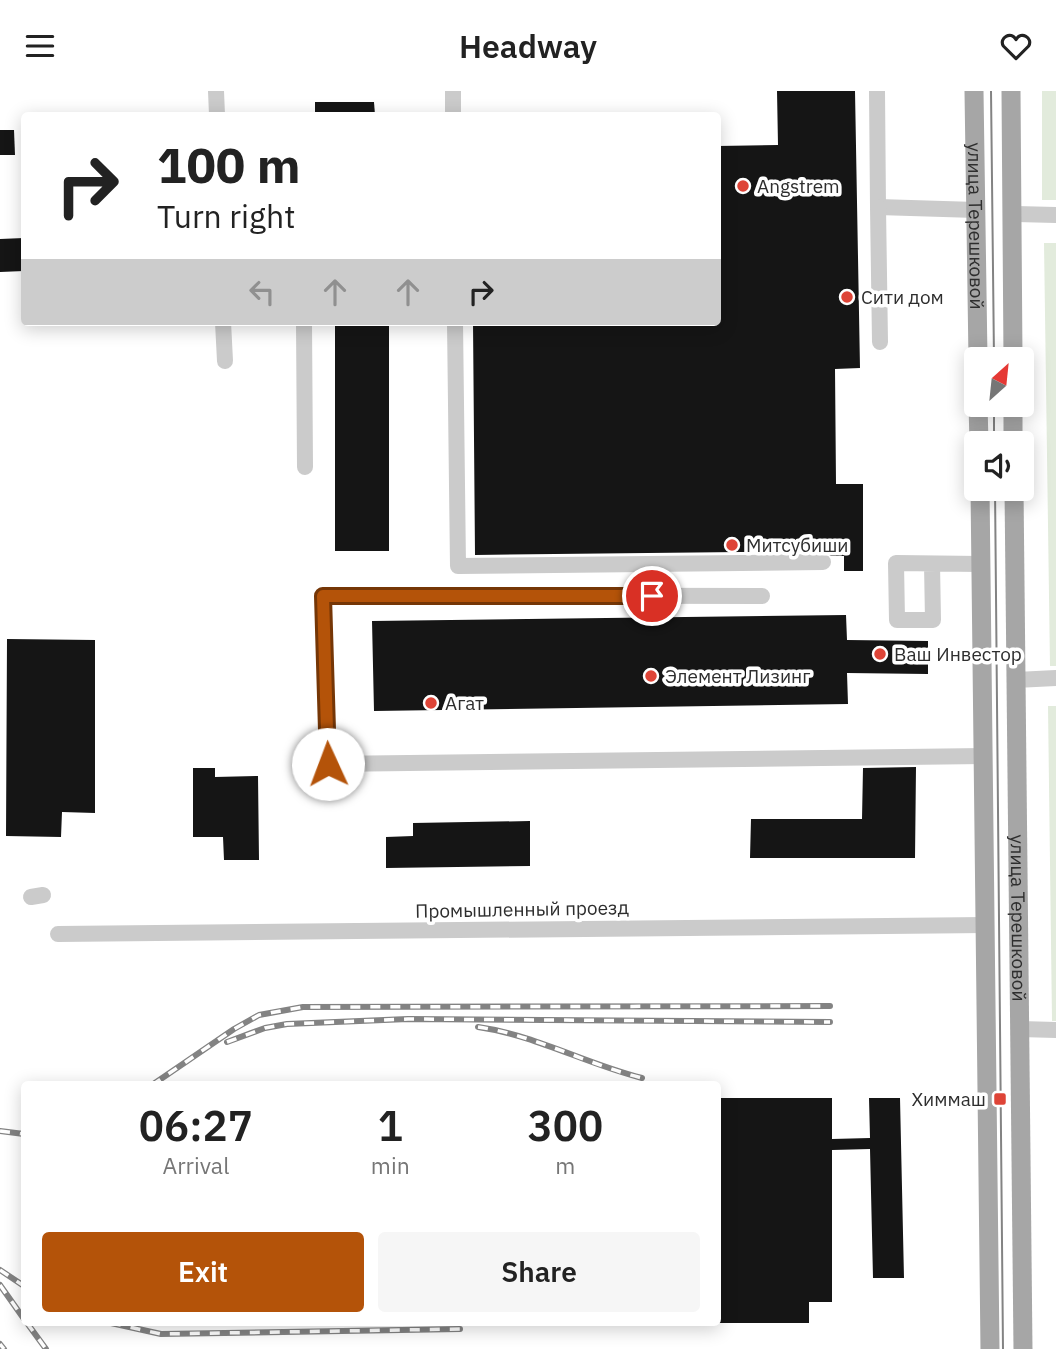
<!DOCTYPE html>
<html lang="en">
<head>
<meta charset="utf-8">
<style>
  :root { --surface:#fff; --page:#f6f6f6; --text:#222; --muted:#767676; --accent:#b45309 }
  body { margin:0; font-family:"IBM Plex Sans",sans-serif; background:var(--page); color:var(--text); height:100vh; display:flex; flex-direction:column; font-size:26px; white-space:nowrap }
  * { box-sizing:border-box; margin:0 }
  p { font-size:23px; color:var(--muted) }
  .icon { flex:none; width:38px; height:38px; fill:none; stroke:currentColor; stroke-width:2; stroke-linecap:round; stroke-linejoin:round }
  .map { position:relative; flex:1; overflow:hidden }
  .drawer { position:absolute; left:21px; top:990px; width:700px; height:245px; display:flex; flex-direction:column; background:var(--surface); border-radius:7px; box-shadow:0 4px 18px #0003 }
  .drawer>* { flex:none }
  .guide { position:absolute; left:21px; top:21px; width:700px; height:214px; border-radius:7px; box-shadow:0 4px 18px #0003; background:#fff; color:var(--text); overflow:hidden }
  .needle { width:46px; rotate:27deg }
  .controls { position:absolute; left:964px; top:256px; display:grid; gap:14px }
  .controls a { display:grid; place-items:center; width:70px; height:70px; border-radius:7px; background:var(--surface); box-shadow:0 4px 18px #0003; font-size:35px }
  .pin { position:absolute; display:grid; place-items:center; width:60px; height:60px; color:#fff; margin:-30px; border:4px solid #fff; border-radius:50%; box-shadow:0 2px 7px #0007 }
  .me { position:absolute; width:77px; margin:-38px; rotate:358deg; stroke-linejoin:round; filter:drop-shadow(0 0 5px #0008) }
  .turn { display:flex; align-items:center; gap:24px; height:147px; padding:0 21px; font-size:32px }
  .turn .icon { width:91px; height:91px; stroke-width:2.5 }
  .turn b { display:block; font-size:49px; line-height:60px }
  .lanes { display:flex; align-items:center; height:66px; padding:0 21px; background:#0003; justify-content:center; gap:35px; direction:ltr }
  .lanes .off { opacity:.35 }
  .eta { display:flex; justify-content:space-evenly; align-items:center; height:119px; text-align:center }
  .eta b { font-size:42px; font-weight:600; line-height:49px }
  .primary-button { display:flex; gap:14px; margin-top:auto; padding:14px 21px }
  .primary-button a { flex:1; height:80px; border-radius:7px; background:var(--accent); color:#fff; font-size:28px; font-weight:600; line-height:80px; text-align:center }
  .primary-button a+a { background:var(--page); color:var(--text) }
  header { display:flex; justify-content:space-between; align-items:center; height:91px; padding:0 21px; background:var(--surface); font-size:32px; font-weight:600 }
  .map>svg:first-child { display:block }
  .green { fill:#e2ebdc }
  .building { fill:#151515 }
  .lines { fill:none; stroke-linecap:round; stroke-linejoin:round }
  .minor { stroke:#cbcbcb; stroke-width:16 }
  .major { stroke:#a6a6a6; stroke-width:19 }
  .tram { stroke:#838383; stroke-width:2 }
  .rail-casing { stroke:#838383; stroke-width:6 }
  .rail { stroke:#fff; stroke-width:3.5; stroke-dasharray:10; stroke-linecap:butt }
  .route-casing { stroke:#753606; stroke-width:18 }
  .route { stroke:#b45309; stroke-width:12 }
  .poi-dot { fill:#de4437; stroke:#fff; stroke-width:2.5 }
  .labels { text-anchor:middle; stroke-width:7; stroke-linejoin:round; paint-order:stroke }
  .poi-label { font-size:19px; fill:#2e2e2e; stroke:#fff; text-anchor:start }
  .street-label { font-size:19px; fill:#2e2e2e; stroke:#fff }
</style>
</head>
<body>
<header><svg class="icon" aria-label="menu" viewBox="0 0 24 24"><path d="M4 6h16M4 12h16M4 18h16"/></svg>Headway<svg class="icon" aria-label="heart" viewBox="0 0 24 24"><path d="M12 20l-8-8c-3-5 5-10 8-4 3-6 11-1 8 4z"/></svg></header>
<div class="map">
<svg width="1056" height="1258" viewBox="0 0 1056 1258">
  <rect width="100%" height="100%" fill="#fff"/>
  <g class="green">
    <rect x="1042" y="0" width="14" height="109"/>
    <polygon points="1044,152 1056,152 1056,575 1050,575"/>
    <polygon points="1048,615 1056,615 1056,930 1052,930"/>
  </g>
  <g class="building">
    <polygon points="777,0 855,0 860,277 835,278 836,393 863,393 863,480 844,480 844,465 831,465 823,460 475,464 473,231 718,231 718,55 778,54"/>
    <polygon points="315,11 374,11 375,24 315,24"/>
    <polygon points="0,39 14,39 15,64 0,64"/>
    <polygon points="24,147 24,180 0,181 0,148"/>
    <rect x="335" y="231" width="54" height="229"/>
    <polygon points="846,524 847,549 928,550 928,583 847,582 848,613 374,620 372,530"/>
    <polygon points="7,548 95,549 95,722 62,721 61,746 6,745"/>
    <polygon points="916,676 915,767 750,767 751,728 862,728 863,677"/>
    <polygon points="193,677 215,677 215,686 258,685 259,769 224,769 223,746 193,746"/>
    <polygon points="530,730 530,775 386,777 386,746 413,745 413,732"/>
    <polygon points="718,1007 832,1007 832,1048 870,1047 869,1007 900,1007 904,1187 873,1187 870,1058 832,1059 832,1211 809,1211 809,1232 718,1232"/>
  </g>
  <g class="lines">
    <g class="minor">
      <polyline points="216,0 217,24"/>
      <polyline points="877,0 878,116 976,119"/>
      <polyline points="453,24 453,0"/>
      <polyline points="878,116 880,251"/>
      <polyline points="1012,123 1056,124"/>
      <polyline points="223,231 225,270"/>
      <polyline points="304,231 305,376"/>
      <polyline points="455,231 458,475 823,471"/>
      <polyline points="932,473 933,529 897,529 896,472 980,473"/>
      <polyline points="762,505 323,504 328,673 984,665"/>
      <polyline points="1015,589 1056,587"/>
      <polyline points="31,806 43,804"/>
      <polyline points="58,843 986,834"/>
      <polyline points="1020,938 1056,939"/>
    </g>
    <g class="major">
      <path id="s1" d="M974,0L978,268"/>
      <polyline points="1011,0 1013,268"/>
      <polyline points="978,313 979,352"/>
      <polyline points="1013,313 1013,352"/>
      <polyline points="980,397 990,1258"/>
      <path id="s2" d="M1014,397L1023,1258"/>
    </g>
    <g class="tram">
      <polyline points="991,0 994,268"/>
      <polyline points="994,313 994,352"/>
      <polyline points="995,397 1003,1258"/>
    </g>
    <defs>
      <g id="rail">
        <path d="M478,936C535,944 586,973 642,987"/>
        <polyline points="227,951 265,937 287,933 408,928 830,931"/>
        <polyline points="152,994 234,938 259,924 303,916 830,915"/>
        <polyline points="0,1040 24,1043"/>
        <polyline points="0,1179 24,1195"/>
        <polyline points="0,1194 24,1228"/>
        <polyline points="27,1232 46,1258"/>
        <polyline points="111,1232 161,1243 460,1238"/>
        <polyline points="0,1253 4,1258"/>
      </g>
    </defs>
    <use href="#rail" class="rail-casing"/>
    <use href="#rail" class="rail"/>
  </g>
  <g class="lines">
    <defs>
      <polyline id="route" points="328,673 323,505 652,505"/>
    </defs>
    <use href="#route" class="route-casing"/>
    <use href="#route" class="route"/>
  </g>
  <g class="poi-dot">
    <circle cx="743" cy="95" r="7"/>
    <circle cx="847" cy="206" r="7"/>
    <circle cx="732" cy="454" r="7"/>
    <circle cx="880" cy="563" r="7"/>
    <circle cx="651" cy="585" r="7"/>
    <circle cx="431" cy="612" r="7"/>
    <rect x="993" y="1001" width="14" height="14" rx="3.5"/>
  </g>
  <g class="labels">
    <g class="poi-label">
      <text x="757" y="102">Angstrem</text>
      <text x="861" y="213">Сити дом</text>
      <text x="746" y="461">Митсубиши</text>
      <text x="894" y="570">Ваш Инвестор</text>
      <text x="665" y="592">Элемент Лизинг</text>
      <text x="445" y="619">Агат</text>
      <text x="986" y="1015" text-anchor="end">Химмаш</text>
    </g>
    <g class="street-label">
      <text dy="7" stroke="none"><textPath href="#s1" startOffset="135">улица Терешковой</textPath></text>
      <text transform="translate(522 818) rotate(-1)" y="7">Промышленный проезд</text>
      <text dy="7" stroke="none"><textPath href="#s2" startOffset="430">улица Терешковой</textPath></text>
    </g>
  </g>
</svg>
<div class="controls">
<a><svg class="needle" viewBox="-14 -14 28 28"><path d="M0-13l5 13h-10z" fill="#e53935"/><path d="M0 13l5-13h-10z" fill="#767676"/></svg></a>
<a><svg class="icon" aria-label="sound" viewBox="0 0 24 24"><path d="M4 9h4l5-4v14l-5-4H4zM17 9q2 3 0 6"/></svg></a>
</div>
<div class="pin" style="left:652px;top:505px;background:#d93025"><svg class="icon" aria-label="arrive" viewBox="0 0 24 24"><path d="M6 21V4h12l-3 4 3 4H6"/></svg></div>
<svg class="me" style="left:328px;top:673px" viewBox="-20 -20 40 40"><circle r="19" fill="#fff"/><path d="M0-13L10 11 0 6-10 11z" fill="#b45309"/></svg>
<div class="guide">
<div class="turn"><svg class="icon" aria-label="right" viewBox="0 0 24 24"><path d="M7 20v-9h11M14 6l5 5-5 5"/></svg><div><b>100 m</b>Turn right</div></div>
<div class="lanes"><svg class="icon off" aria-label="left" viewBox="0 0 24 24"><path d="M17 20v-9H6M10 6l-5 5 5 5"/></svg><svg class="icon off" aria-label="ahead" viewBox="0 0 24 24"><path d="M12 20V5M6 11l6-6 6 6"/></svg><svg class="icon off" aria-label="ahead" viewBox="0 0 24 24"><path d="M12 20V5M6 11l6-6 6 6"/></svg><svg class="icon" aria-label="right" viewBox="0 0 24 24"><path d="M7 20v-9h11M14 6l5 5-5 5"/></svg></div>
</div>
<section class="drawer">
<div class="eta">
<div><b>06:27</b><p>Arrival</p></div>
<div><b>1</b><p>min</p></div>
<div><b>300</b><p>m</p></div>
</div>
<div class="primary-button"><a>Exit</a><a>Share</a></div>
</section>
</div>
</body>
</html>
